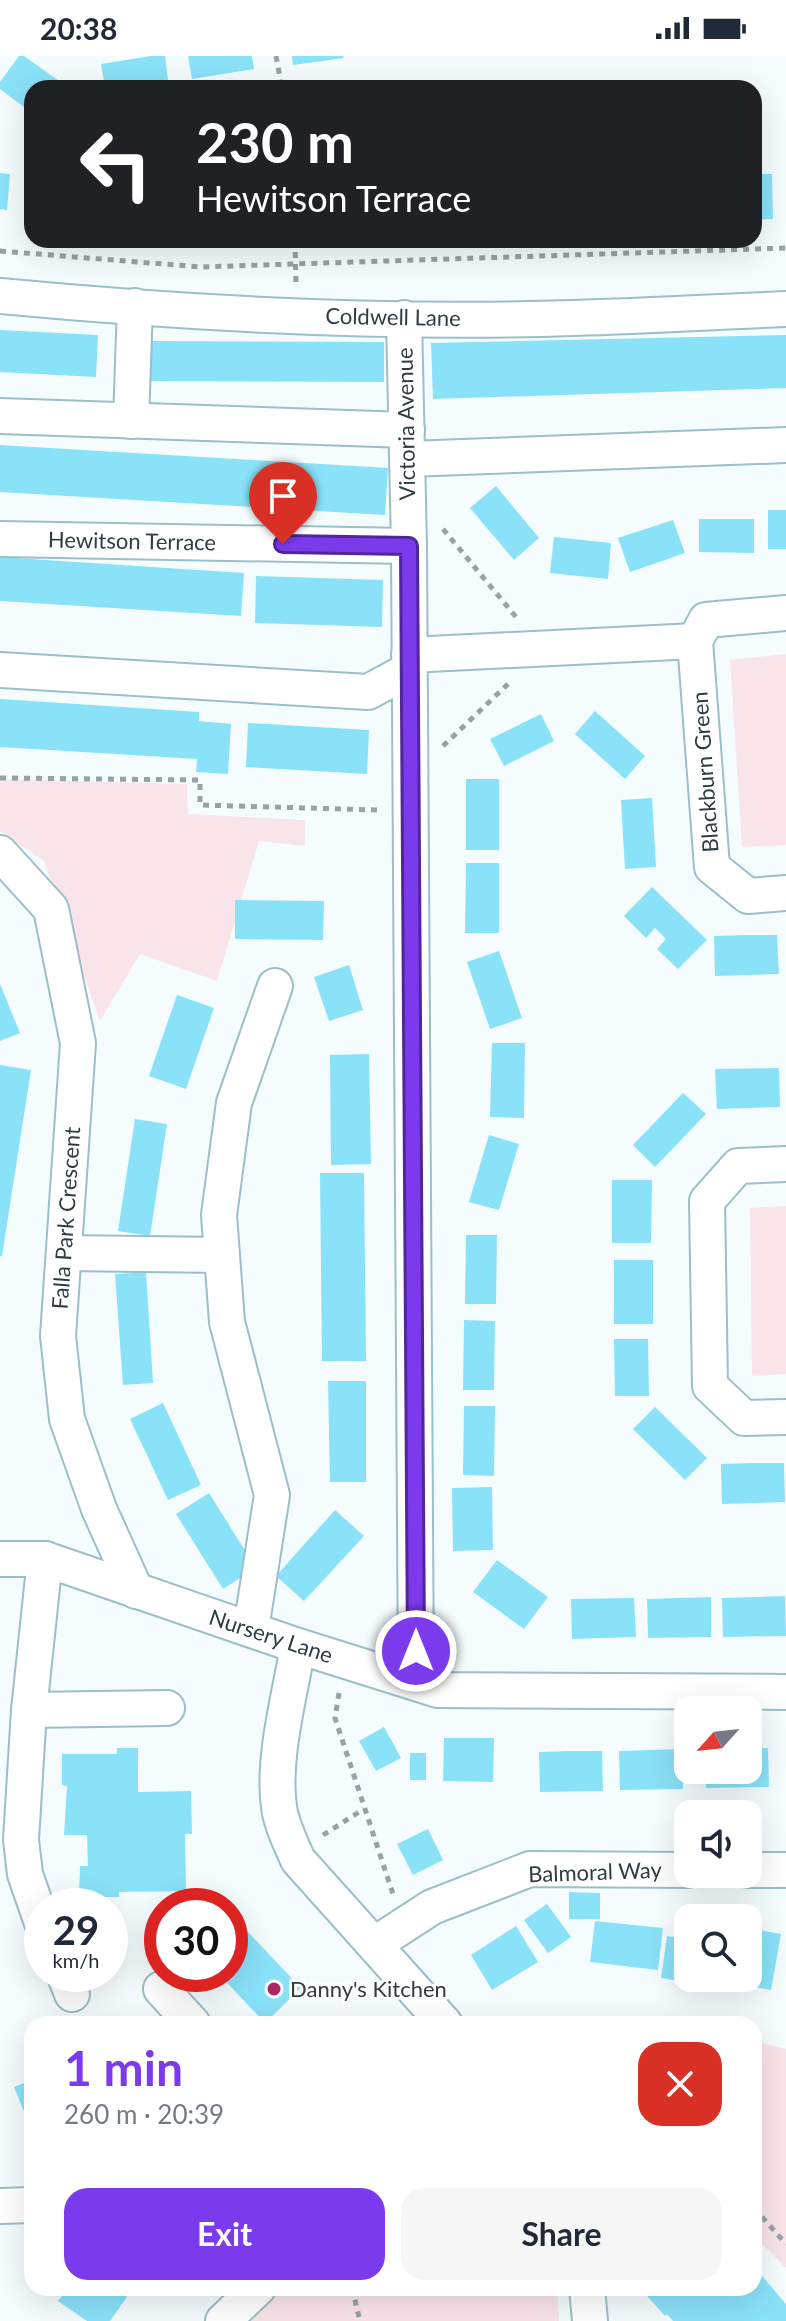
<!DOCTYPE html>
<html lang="en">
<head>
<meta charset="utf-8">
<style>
  :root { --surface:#fff; --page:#f6f6f7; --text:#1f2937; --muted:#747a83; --accent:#7c3aed }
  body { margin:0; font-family:Lato,sans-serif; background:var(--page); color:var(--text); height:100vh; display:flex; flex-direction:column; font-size:30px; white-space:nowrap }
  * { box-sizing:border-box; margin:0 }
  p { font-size:26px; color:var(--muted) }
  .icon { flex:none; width:44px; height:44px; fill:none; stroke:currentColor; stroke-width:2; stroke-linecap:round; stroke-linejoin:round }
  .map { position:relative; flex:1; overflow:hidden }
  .drawer { position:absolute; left:24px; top:1960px; width:738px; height:280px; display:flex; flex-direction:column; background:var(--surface); border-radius:24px; box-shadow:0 8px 32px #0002 }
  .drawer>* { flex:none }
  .banner { position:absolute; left:24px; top:24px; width:738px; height:168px; border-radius:24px; box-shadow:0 8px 32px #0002; background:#202124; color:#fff; overflow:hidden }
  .needle { width:52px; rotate:243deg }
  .fabs { position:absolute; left:674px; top:1640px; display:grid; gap:16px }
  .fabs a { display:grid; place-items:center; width:88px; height:88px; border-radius:16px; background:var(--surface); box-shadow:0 8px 32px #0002; font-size:40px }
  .speed { position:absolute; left:24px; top:1832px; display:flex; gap:16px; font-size:40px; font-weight:700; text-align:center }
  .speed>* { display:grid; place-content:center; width:104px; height:104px; border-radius:50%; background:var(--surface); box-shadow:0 8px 32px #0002; line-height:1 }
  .speed small { font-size:20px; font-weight:400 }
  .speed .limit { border:12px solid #d22; background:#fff; color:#111 }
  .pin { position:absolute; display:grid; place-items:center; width:68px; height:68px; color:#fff; margin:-82px -34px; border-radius:50% 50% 50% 0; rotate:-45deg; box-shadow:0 0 8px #0007 }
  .pin .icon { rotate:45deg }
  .me { position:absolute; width:88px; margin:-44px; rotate:0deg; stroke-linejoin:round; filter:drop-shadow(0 0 6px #0008) }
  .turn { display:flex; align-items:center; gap:28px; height:168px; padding:0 40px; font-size:36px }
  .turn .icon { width:104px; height:104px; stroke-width:2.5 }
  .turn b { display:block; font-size:56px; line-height:68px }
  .round { display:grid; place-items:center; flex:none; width:84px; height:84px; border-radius:24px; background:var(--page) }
  .headline { display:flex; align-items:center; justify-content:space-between; height:136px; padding:0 40px }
  h1 { font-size:48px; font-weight:700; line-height:60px; color:var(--accent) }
  .button { display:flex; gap:16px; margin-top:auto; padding:16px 40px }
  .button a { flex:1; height:92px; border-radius:24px; background:var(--accent); color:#fff; font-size:32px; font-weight:700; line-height:92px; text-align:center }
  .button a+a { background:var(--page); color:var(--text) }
  .status { display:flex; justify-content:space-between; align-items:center; height:56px; padding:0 40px; background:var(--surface); direction:ltr }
  .status svg { height:22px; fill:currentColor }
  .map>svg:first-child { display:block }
  .green { fill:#f9e4ea }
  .building { fill:#8ae2f8 }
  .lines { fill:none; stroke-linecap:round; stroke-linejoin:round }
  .minor-casing { stroke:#9bbfc9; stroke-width:38 }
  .path { stroke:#97a2a5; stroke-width:5; stroke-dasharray:6 6; stroke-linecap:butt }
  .minor { stroke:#fff; stroke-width:34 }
  .route-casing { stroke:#51269a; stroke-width:20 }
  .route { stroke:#7c3aed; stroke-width:14 }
  .poi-dot { fill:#ae2364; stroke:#fff; stroke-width:3 }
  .labels { text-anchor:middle; stroke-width:6; stroke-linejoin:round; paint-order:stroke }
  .street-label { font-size:22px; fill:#2e3d41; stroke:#fff }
  .poi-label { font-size:22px; fill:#2e3d41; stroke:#fff; text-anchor:start }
</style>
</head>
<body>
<div class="status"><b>20:38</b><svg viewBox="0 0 49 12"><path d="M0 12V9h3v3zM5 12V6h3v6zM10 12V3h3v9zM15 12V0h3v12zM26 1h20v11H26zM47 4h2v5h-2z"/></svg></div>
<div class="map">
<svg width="786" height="2265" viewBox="0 0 786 2265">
  <rect width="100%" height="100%" fill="#f5fcfe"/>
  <g class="green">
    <polygon points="786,598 786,789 742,791 730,604"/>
    <polygon points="0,723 187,728 188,758 305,764 305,790 259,785 217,925 140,898 100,965 44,805 0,775"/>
    <polygon points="786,1150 786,1318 752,1320 750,1152"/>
    <polygon points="754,1985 786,1993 786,2212 754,2180"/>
    <polygon points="277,2232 557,2232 559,2265 242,2265"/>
  </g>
  <g class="building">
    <polygon points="19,0 24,0 69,32 32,32 32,57 0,33 0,26"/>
    <polygon points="151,0 165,0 169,32 105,32 101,8"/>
    <polygon points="188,0 252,0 254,13 192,23"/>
    <polygon points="292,0 343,0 344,2 293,9"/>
    <polygon points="0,117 10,118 7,154 0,153"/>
    <polygon points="754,118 772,118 773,163 754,164"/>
    <polygon points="0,274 98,279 96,321 0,316"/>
    <polygon points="786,279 786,332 433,343 431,287"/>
    <polygon points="144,285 384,286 384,326 144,325"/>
    <polygon points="0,389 388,412 385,459 0,436"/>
    <polygon points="496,430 539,482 514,504 470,452"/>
    <rect x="768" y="454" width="18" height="39"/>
    <polygon points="699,463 754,463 754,497 699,496"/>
    <polygon points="673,464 685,497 630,516 618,482"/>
    <polygon points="554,481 611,487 608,523 550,517"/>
    <polygon points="0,501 244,517 241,560 0,545"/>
    <polygon points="256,520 383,524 382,571 255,567"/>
    <polygon points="0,643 199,656 199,665 231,668 228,718 196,716 197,703 0,691"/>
    <polygon points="595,655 645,700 625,723 575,678"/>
    <polygon points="541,658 554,685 504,710 490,683"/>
    <polygon points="248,667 369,674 367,718 246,711"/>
    <rect x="466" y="723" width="33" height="71"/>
    <polygon points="652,742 656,811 625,813 621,744"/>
    <polygon points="466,807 499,807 499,877 465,877"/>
    <polygon points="652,831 707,884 678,913 657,893 666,883 655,872 646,882 624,860"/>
    <polygon points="235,844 324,845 323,884 235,883"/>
    <polygon points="747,879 777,879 779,918 715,920 714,880"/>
    <polygon points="499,895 522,962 490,973 467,906"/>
    <polygon points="349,909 363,954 329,965 314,921"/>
    <polygon points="0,928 20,977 0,985"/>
    <polygon points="177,939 214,952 186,1033 149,1020"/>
    <polygon points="492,987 525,987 524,1062 490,1061"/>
    <polygon points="369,998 371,1108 331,1109 330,999"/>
    <polygon points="0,1009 31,1014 2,1200 0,1200"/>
    <polygon points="779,1012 780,1051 717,1053 715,1013"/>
    <polygon points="683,1037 706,1058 655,1111 633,1089"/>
    <polygon points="135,1063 167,1068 150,1180 118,1175"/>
    <polygon points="489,1079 519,1088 499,1154 469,1146"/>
    <polygon points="320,1117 364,1117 366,1305 322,1305"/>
    <polygon points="612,1124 652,1124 651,1187 612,1187"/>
    <polygon points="466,1179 497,1179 496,1248 465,1248"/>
    <rect x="614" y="1204" width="39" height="64"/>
    <polygon points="146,1216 153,1327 123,1329 115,1218"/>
    <polygon points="464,1264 495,1265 494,1334 463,1334"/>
    <polygon points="614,1283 648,1283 649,1340 615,1340"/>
    <polygon points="328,1325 366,1325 366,1426 330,1426"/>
    <polygon points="163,1347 201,1429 168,1444 130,1363"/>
    <polygon points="464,1350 495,1350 494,1420 463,1419"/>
    <polygon points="655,1351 707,1402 685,1424 633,1373"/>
    <polygon points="752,1407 784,1407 785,1446 722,1448 721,1408"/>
    <polygon points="492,1431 493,1494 453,1495 452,1432"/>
    <polygon points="209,1437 256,1512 223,1533 176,1458"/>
    <polygon points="335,1454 364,1480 304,1545 276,1520"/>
    <polygon points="497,1504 548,1541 524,1573 473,1536"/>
    <polygon points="785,1540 786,1580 723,1581 722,1542"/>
    <polygon points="711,1541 711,1581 648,1582 647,1543"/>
    <polygon points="634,1542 636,1581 572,1583 571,1543"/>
    <polygon points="384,1671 401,1702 376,1715 359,1685"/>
    <polygon points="444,1682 494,1682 493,1726 443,1725"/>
    <polygon points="117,1692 138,1692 138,1736 191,1735 192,1778 185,1778 186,1835 119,1836 119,1841 79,1841 80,1810 88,1810 87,1779 64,1779 67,1730 62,1729 62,1698 117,1698"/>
    <polygon points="748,1692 768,1692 769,1731 706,1732 705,1714 748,1714"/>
    <polygon points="682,1693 683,1733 620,1734 619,1695"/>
    <polygon points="570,1695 602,1695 603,1735 540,1736 539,1696"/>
    <rect x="410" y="1697" width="16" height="27"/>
    <polygon points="428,1773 443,1804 413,1819 397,1788"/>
    <polygon points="569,1836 600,1837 600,1863 569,1863"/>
    <polygon points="547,1848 571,1881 548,1897 524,1864"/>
    <polygon points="230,1857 301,1932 265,1967 219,1918 230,1918"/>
    <polygon points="595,1865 663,1872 658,1914 590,1906"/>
    <polygon points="516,1870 538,1906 492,1934 471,1899"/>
    <polygon points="748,1872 781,1878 771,1934 728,1926 726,1934 695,1928 696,1922 748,1922"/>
    <polygon points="667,1880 688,1883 688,1922 693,1922 693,1927 661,1922"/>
    <polygon points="32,2024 32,2066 29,2068 14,2031"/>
    <polygon points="758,2215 786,2248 786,2265 673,2265 667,2258 665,2260 640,2232 754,2232 754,2219"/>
    <polygon points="68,2232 115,2232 127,2241 110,2265 87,2265 58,2245"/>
  </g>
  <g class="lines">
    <defs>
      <g id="minor">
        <path d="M0,240C190,258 383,268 574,262C645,260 715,256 786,253"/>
        <polyline points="404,262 409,490 416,1626"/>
        <polyline points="0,360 407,374"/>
        <polyline points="131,365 135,250"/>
        <polyline points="408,403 786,389"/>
        <polyline points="0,483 409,490"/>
        <polyline points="786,557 706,564 695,585 712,811 748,840 786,837"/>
        <polyline points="409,599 695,585"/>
        <polyline points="0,614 368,636 409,614"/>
        <polyline points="0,797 51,853 78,987 58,1280 67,1363 99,1453 136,1535"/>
        <polyline points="786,1108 738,1110 707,1145 710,1330 744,1362 786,1361"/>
        <polyline points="64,1197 222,1199"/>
        <polyline points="0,1503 45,1503 298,1590 438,1634 786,1636"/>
        <polyline points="251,1573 272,1439 227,1266 219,1159 234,1047 275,930"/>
        <path d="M298,1590C290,1639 272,1702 279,1751C281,1768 291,1788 298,1804L445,1968"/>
        <polyline points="29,1654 167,1652"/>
        <polyline points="748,1814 786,1814"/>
        <polyline points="42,1867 25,1818 21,1784 29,1654 45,1503"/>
        <polyline points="375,1888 432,1851 530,1813 688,1814"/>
        <polyline points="64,1918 72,1938"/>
        <polyline points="161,1933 193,1968"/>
        <polyline points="0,2150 32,2149"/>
        <polyline points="587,2232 590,2265"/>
        <polyline points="223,2265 258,2232"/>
      </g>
    </defs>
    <use href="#minor" class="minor-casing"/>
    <g class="path">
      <polyline points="276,0 282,32"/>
      <polyline points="295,184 296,230"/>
      <polyline points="0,195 201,211 786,192"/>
      <polyline points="443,473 516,561"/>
      <polyline points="443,690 508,628"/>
      <polyline points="0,722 200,724 200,749 378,754"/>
      <polyline points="339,1637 335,1662 393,1838"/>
      <polyline points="323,1779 364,1753"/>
      <polyline points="754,2152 786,2188"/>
      <polyline points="352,2232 360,2265"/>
    </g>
    <use href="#minor" class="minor"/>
  </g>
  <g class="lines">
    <defs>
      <polyline id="route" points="283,488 409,490 416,1595"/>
    </defs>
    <use href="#route" class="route-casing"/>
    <use href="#route" class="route"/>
  </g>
  <circle class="poi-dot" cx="274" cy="1933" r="8"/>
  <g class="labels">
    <g class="street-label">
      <text transform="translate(393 261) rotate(1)" y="8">Coldwell Lane</text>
      <text transform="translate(406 368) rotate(-91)" y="8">Victoria Avenue</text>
      <text transform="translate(132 485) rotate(1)" y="8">Hewitson Terrace</text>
      <text transform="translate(705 716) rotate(-94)" y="8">Blackburn Green</text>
      <text transform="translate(66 1162) rotate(-86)" y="8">Falla Park Crescent</text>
      <text transform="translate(271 1580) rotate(18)" y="8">Nursery Lane</text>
      <text transform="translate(595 1816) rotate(-2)" y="8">Balmoral Way</text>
    </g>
    <g class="poi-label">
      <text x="290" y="1941">Danny's Kitchen</text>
    </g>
  </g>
</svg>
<div class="fabs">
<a><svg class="needle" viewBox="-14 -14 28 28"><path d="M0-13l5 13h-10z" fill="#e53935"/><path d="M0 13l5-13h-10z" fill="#747a83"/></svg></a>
<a><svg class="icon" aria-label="sound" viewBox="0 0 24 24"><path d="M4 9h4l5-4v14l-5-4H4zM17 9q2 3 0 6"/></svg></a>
<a><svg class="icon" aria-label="search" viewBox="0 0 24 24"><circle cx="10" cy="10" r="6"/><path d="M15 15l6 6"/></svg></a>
</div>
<div class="speed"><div>29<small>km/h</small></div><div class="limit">30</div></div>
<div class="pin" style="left:283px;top:488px;background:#d93025"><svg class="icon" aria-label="arrive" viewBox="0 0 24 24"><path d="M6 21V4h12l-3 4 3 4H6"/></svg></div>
<svg class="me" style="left:416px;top:1595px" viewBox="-20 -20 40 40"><circle r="17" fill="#7c3aed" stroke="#fff" stroke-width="3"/><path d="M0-11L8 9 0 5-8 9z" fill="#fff"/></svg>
<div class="banner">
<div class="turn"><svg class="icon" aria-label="left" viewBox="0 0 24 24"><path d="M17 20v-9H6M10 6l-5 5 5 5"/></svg><div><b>230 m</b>Hewitson Terrace</div></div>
</div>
<section class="drawer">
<div class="headline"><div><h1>1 min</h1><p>260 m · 20:39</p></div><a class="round" style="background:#d93025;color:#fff"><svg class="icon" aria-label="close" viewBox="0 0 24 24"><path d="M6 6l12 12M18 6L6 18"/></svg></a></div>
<div class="button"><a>Exit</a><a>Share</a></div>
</section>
</div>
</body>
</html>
